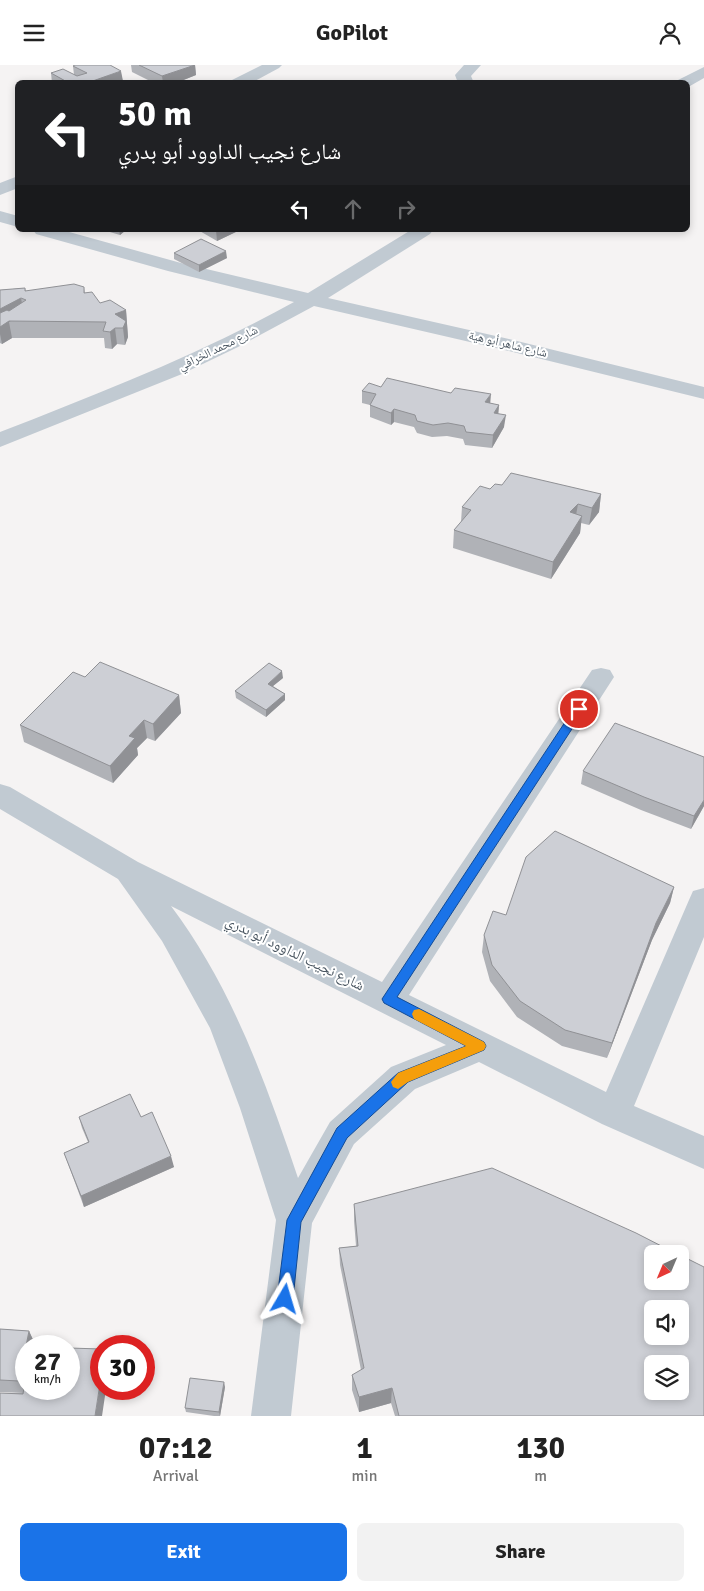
<!DOCTYPE html>
<html lang="en">
<head>
<meta charset="utf-8">
<style>
  :root { --surface:#fff; --page:#f2f2f2; --text:#222; --muted:#767676; --accent:#1a73e8 }
  body { margin:0; font-family:Signika,"Noto Naskh Arabic",sans-serif; background:var(--page); color:var(--text); height:100vh; display:flex; flex-direction:column; font-size:19px; white-space:nowrap }
  * { box-sizing:border-box; margin:0 }
  p { font-size:16px; color:var(--muted) }
  .icon { flex:none; width:28px; height:28px; fill:none; stroke:currentColor; stroke-width:2; stroke-linecap:round; stroke-linejoin:round }
  .map { position:relative; height:1351px; overflow:hidden }
  .panel { display:flex; flex-direction:column; background:var(--surface); flex:1 }
  .panel>* { flex:none }
  .banner { position:absolute; left:15px; top:15px; width:675px; height:152px; border-radius:8px; box-shadow:0 2px 8px #0003; background:#202124; color:#fff; overflow:hidden }
  .needle { width:32px; rotate:224deg }
  .controls { position:absolute; left:644px; top:1180px; display:grid; gap:10px }
  .controls a { display:grid; place-items:center; width:45px; height:45px; border-radius:8px; background:var(--surface); box-shadow:0 2px 8px #0003; font-size:25px }
  .speed { position:absolute; left:15px; top:1270px; display:flex; gap:10px; font-size:25px; font-weight:700; text-align:center }
  .speed>* { display:grid; place-content:center; width:65px; height:65px; border-radius:50%; background:var(--surface); box-shadow:0 2px 8px #0003; line-height:1 }
  .speed small { font-size:12px; font-weight:400 }
  .speed .limit { border:8px solid #d22; background:#fff; color:#111 }
  .pin { position:absolute; display:grid; place-items:center; width:42px; height:42px; color:#fff; margin:-21px; border:2px solid #fff; border-radius:50%; box-shadow:0 1px 5px #0007 }
  .me { position:absolute; width:55px; margin:-28px; rotate:7deg; stroke-linejoin:round; filter:drop-shadow(0 0 4px #0008) }
  .turn { display:flex; align-items:center; gap:18px; height:105px; padding:0 20px; font-size:22px }
  .turn .icon { width:65px; height:65px; stroke-width:2.5 }
  .turn b { display:block; font-size:35px; line-height:42px }
  .lanes { display:flex; align-items:center; height:48px; padding:0 20px; background:#0003; justify-content:center; gap:25px; direction:ltr }
  .lanes .off { opacity:.35 }
  .eta { display:flex; justify-content:space-evenly; align-items:center; height:85px; text-align:center }
  .eta b { font-size:30px; font-weight:700; line-height:35px }
  .primary-button { display:flex; gap:10px; margin-top:auto; padding:10px 20px }
  .primary-button a { flex:1; height:58px; border-radius:8px; background:var(--accent); color:#fff; font-size:20px; font-weight:700; line-height:58px; text-align:center }
  .primary-button a+a { background:var(--page); color:var(--text) }
  header { display:flex; justify-content:space-between; align-items:center; height:65px; padding:0 20px; background:var(--surface); font-size:22px; font-weight:700 }
  .map>svg:first-child { display:block }
  .lines { fill:none; stroke-linecap:round; stroke-linejoin:round }
  .minor { fill:#c1cad2; fill-rule:evenodd }
  .wall { fill:#b0b2b7; fill-rule:evenodd }
  .shaded-wall { fill:#909195 }
  .building { fill:#cdcfd5; stroke:#909195; fill-rule:evenodd }
  .route { fill:#1a73e8; stroke:#114b97 }
  .slow { fill:#f59e0b }
  .labels { text-anchor:middle; stroke-width:4; stroke-linejoin:round; paint-order:stroke }
  .far-street-label { font-size:12px; fill:#4a5661; stroke:#fff }
  .street-label { font-size:15px; fill:#4a5661; stroke:#fff }
</style>
</head>
<body>
<header><svg class="icon" aria-label="menu" viewBox="0 0 24 24"><path d="M4 6h16M4 12h16M4 18h16"/></svg>GoPilot<svg class="icon" aria-label="person" viewBox="0 0 24 24"><circle cx="12" cy="8" r="4"/><path d="M4 21q1-7 8-7t8 7"/></svg></header>
<div class="map">
<svg width="704" height="1351" viewBox="0 0 704 1351">
  <rect width="100%" height="100%" fill="#f5f3f3"/>
  <g class="lines">
    <g class="minor">
      <polygon points="262,0 282,0 279,3 251,18 231,18 232,15"/>
      <polygon points="464,0 481,0 471,11 474,18 458,18 455,10"/>
      <polygon points="704,2 704,13 690,21 688,22 688,18 677,18 678,15"/>
      <polygon points="18,111 18,123 0,130 0,118"/>
      <polygon points="0,146 18,151 18,162 0,157"/>
      <path d="M33,165H62L181,198L308,228L411,165H433L430,169L328,233L513,275L704,322V334L513,287L314,241L238,282L182,309L0,382V367C100,328 200,289 294,237L168,206L36,169Z"/>
      <path d="M601,603L610,605L614,612L409,930L606,1027L689,835L693,826L704,823V872L634,1041L704,1071V1104L602,1059L479,997L415,1024L354,1079L312,1158L291,1351H251L276,1155L240,1043L210,963L162,876L118,814L0,744V719L10,722L138,797L382,917L592,605ZM171,841L446,980L391,1002L330,1057L298,1113C266,1018 232,922 171,841Z"/>
    </g>
  </g>
  <g class="wall">
    <polygon points="131,0 195,0 196,10 176,18 154,18 132,7"/>
    <polygon points="73,1 123,16 119,18 52,18 51,8 74,10"/>
    <polygon points="103,165 126,165 120,170"/>
    <polygon points="198,165 240,165 217,176"/>
    <polygon points="174,188 227,193 199,207 174,194"/>
    <polygon points="84,222 85,228 100,238 126,245 128,272 125,280 117,279 112,284 105,283 104,273 12,273 2,279 0,278 0,225 25,223 26,226"/>
    <polygon points="381,322 499,340 498,349 504,362 492,383 465,380 463,374 447,371 432,372 417,368 414,362 394,357 391,360 370,352 370,340 362,338 362,326"/>
    <polygon points="502,420 601,429 599,447 589,460 581,458 580,468 551,514 453,483 454,465 461,457 462,442 490,424"/>
    <polygon points="85,612 179,630 181,648 155,676 147,673 137,683 138,690 113,718 24,677 20,660"/>
    <polygon points="283,613 273,621 285,629 285,635 266,652 236,633 235,626"/>
    <polygon points="583,706 704,741 691,764 641,745 581,719"/>
    <polygon points="674,822 670,838 652,875 607,993 562,981 517,952 490,916 482,887 484,870 506,850"/>
    <polygon points="79,1052 141,1052 174,1102 84,1142 64,1088 88,1077 82,1063"/>
    <polygon points="354,1139 704,1351 395,1351 391,1338 359,1347 352,1325 352,1310 361,1305 340,1200 339,1183 356,1181 354,1156"/>
    <path d="M0,1264L29,1266L35,1279V1281L102,1351H0ZM0,1327L23,1328H0Z"/>
    <polygon points="225,1322 220,1351 214,1351 186,1347 185,1343"/>
  </g>
  <g class="shaded-wall">
    <polygon points="195,0 196,10 176,18 163,18 162,11"/>
    <polygon points="121,6 123,16 119,18 87,18"/>
    <polygon points="119,165 126,165 120,170"/>
    <polygon points="216,165 240,165 217,176"/>
    <polygon points="226,186 227,193 199,207 199,200"/>
    <polygon points="21,233 24,249 9,257 12,273 2,279 0,269 0,244"/>
    <polygon points="126,245 128,272 125,280 123,263 115,249"/>
    <polygon points="115,263 117,279 112,284 110,267"/>
    <polygon points="491,329 490,341 485,337"/>
    <polygon points="499,340 498,352 494,348"/>
    <polygon points="394,344 394,357 391,360 391,348"/>
    <polygon points="506,350 504,362 492,383 493,370"/>
    <polygon points="601,429 599,447 589,460 592,443"/>
    <polygon points="578,439 575,456 570,447"/>
    <polygon points="582,451 580,468 551,514 553,497"/>
    <polygon points="282,606 283,613 268,625 268,619"/>
    <polygon points="285,629 285,635 266,652 266,645"/>
    <polygon points="179,630 181,648 155,676 153,659"/>
    <polygon points="144,655 147,673 137,683 138,690 113,718 110,701 129,671"/>
    <polygon points="704,735 704,741 691,764 694,751"/>
    <polygon points="674,822 670,838 652,875 607,993 612,978 656,858"/>
    <polygon points="171,1091 174,1102 84,1142 81,1131"/>
    <polygon points="29,1266 35,1279 34,1281 26,1281 26,1323 25,1329 19,1316"/>
    <polygon points="101,1312 101,1324 106,1324 102,1351 95,1351"/>
    <polygon points="224,1317 225,1322 220,1351 219,1347"/>
    <polygon points="392,1323 391,1338 359,1347 359,1332"/>
  </g>
  <g class="building">
    <polygon points="75,0 110,0 121,6 87,18 69,18 51,8 63,4 77,11 87,8 73,1"/>
    <polygon points="139,0 195,0 162,11"/>
    <polygon points="201,174 226,186 199,200 174,188"/>
    <polygon points="74,219 84,222 84,228 92,227 100,238 110,235 126,245 115,249 126,256 123,263 115,263 110,267 103,266 106,257 9,256 0,262 0,248 7,245 9,246 26,235 21,233 0,244 0,225 25,223 25,226"/>
    <polygon points="387,313 451,328 455,323 491,329 485,337 499,340 494,348 506,350 493,370 466,367 464,361 448,358 433,360 417,356 415,350 394,344 391,348 370,340 376,329 362,326 369,318 381,322"/>
    <polygon points="511,408 601,429 592,443 578,439 570,447 582,451 553,497 454,465 471,445 462,442 480,421 490,424 495,419 502,420"/>
    <polygon points="100,597 179,630 153,659 144,655 129,671 135,673 110,701 20,660 73,607 85,612"/>
    <polygon points="269,598 282,606 268,619 285,629 266,645 235,626"/>
    <polygon points="615,658 704,692 704,735 694,751 644,732 583,706"/>
    <polygon points="555,766 674,822 656,858 612,978 565,965 520,936 492,900 484,870 493,846 506,850 526,792"/>
    <polygon points="130,1029 141,1052 152,1047 171,1091 81,1131 64,1088 89,1077 79,1052"/>
    <path d="M492,1103L636,1168L677,1189H652V1216H680V1190L704,1202V1351H399L392,1323L359,1332L352,1310L364,1303L339,1183L358,1181L354,1139ZM652,1244H680V1271H652ZM652,1299H680V1326H652Z"/>
    <polygon points="0,1264 29,1266 19,1316 0,1315"/>
    <polygon points="69,1283 101,1284 101,1312 95,1351 0,1351 0,1328 23,1329 26,1309 26,1324 69,1324"/>
    <polygon points="190,1313 224,1317 219,1347 185,1343"/>
  </g>
  <polygon class="route" points="579,640 585,644 583,647 397,932 484,977 486,981 484,985 408,1017 347,1073 301,1157 293,1234 290,1239 285,1241 279,1239 277,1234 287,1155 337,1063 398,1008 466,981 384,938 382,934 575,642"/>
  <polygon class="slow" points="419,944 484,977 486,981 484,985 408,1017 398,1024 393,1022 391,1017 398,1008 466,981 414,954 412,949 414,945"/>
  <g class="labels">
    <g class="far-street-label">
      <text transform="translate(508 279) rotate(13)" y="4">شارع شاهر أبو هية</text>
      <text transform="translate(218 283) rotate(-26)" y="4">شارع محمد الخرافي</text>
    </g>
    <g class="street-label">
      <text transform="translate(295 888) rotate(26)" y="5">شارع نجيب الداوود أبو بدري</text>
    </g>
  </g>
</svg>
<div class="controls">
<a><svg class="needle" viewBox="-14 -14 28 28"><path d="M0-13l5 13h-10z" fill="#e53935"/><path d="M0 13l5-13h-10z" fill="#767676"/></svg></a>
<a><svg class="icon" aria-label="sound" viewBox="0 0 24 24"><path d="M4 9h4l5-4v14l-5-4H4zM17 9q2 3 0 6"/></svg></a>
<a><svg class="icon" aria-label="layers" viewBox="0 0 24 24"><path d="M12 4l9 5-9 5-9-5zM3 14l9 5 9-5"/></svg></a>
</div>
<div class="speed"><div>27<small>km/h</small></div><div class="limit">30</div></div>
<div class="pin" style="left:579px;top:644px;background:#d93025"><svg class="icon" aria-label="arrive" viewBox="0 0 24 24"><path d="M6 21V4h12l-3 4 3 4H6"/></svg></div>
<svg class="me" style="left:285px;top:1234px" viewBox="-20 -20 40 40"><path d="M0-17L14 15 0 8-14 15z" fill="#1a73e8" stroke="#fff" stroke-width="4"/></svg>
<div class="banner">
<div class="turn"><svg class="icon" aria-label="left" viewBox="0 0 24 24"><path d="M17 20v-9H6M10 6l-5 5 5 5"/></svg><div><b>50 m</b>شارع نجيب الداوود أبو بدري</div></div>
<div class="lanes"><svg class="icon" aria-label="left" viewBox="0 0 24 24"><path d="M17 20v-9H6M10 6l-5 5 5 5"/></svg><svg class="icon off" aria-label="ahead" viewBox="0 0 24 24"><path d="M12 20V5M6 11l6-6 6 6"/></svg><svg class="icon off" aria-label="right" viewBox="0 0 24 24"><path d="M7 20v-9h11M14 6l5 5-5 5"/></svg></div>
</div>
</div>
<section class="panel">
<div class="eta">
<div><b>07:12</b><p>Arrival</p></div>
<div><b>1</b><p>min</p></div>
<div><b>130</b><p>m</p></div>
</div>
<div class="primary-button"><a>Exit</a><a>Share</a></div>
</section>
</body>
</html>
